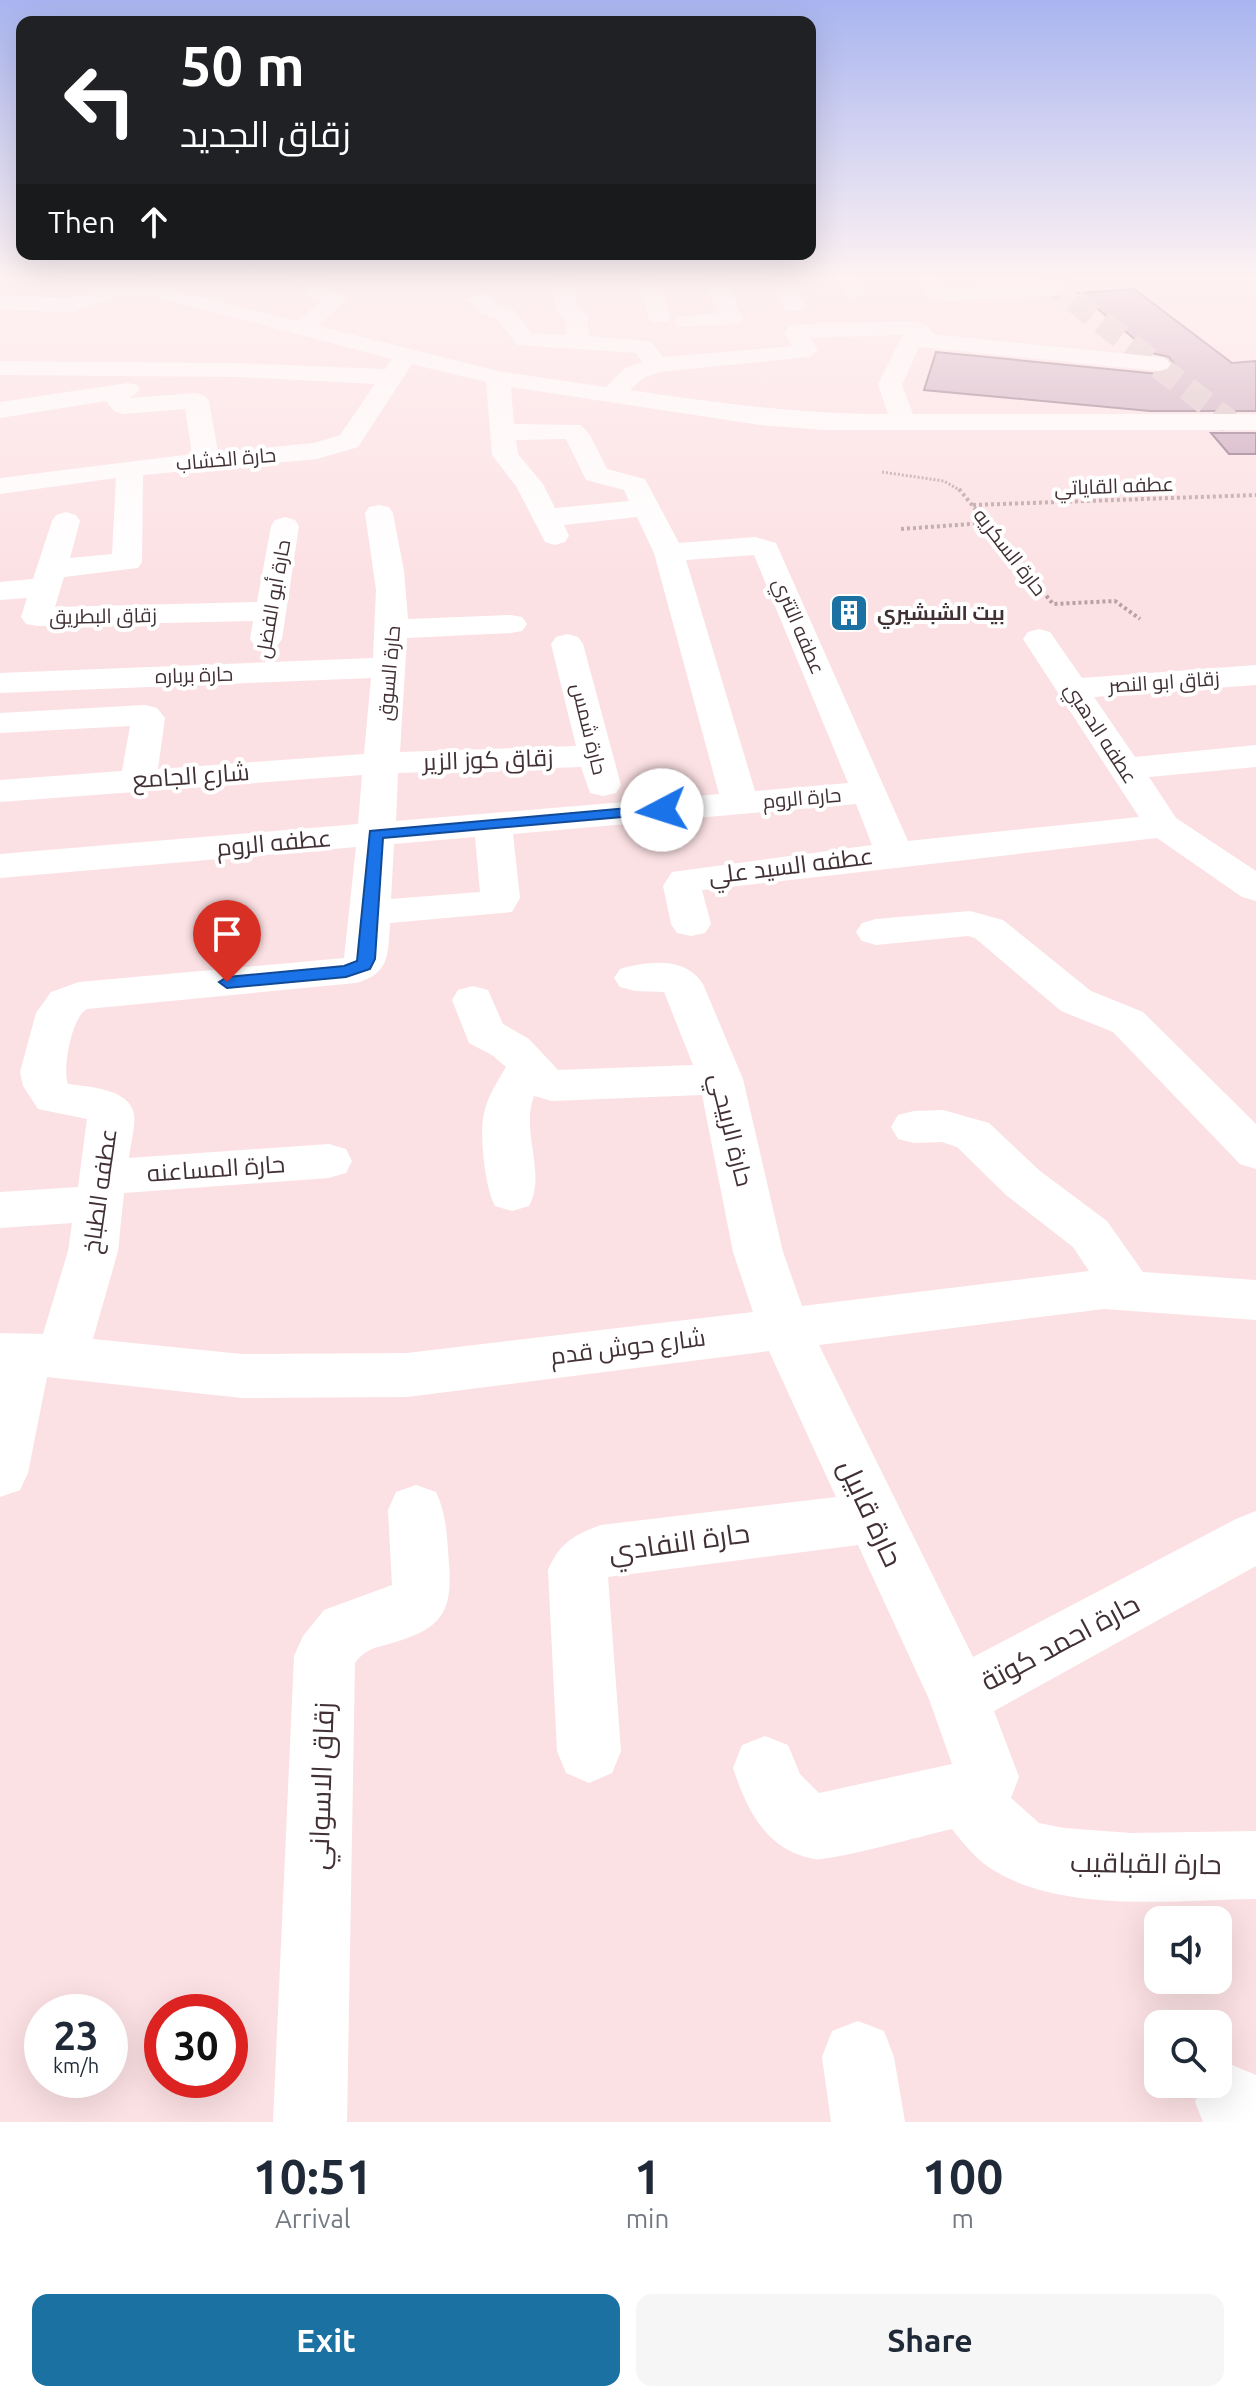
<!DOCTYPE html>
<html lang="en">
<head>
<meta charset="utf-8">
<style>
  :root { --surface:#fff; --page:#f6f6f7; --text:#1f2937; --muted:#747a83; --accent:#1b71a1 }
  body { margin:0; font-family:Ubuntu,Cairo,sans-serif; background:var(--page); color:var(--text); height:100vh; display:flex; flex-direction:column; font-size:30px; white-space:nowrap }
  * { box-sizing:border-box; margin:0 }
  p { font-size:26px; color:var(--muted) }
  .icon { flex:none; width:44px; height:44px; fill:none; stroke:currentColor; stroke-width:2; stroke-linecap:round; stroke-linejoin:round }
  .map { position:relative; height:2122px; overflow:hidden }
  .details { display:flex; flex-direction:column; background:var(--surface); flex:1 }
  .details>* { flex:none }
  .banner { position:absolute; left:16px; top:16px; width:800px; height:244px; border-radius:16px; box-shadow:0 8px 32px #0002; background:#202124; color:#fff; overflow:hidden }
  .controls { position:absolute; left:1144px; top:1906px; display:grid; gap:16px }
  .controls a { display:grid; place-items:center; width:88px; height:88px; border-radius:16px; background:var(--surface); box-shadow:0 8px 32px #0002; font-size:40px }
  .speed { position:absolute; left:24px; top:1994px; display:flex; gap:16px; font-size:40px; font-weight:700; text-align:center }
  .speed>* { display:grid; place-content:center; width:104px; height:104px; border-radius:50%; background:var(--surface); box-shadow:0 8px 32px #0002; line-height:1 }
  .speed small { font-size:20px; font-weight:400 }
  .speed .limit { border:12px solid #d22; background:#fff; color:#111 }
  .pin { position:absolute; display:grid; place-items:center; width:68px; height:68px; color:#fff; margin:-82px -34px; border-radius:50% 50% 50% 0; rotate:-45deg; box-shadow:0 0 8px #0007 }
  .pin .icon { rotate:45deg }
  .me { position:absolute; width:88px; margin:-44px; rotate:265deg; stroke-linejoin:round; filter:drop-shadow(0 0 6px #0008) }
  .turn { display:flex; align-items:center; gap:28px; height:168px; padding:0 32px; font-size:36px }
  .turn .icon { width:104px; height:104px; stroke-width:2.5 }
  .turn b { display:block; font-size:56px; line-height:68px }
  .then { display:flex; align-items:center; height:76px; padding:0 32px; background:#0003; gap:16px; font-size:30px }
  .eta { display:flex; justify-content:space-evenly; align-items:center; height:136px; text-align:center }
  .eta b { font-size:48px; font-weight:600; line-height:56px }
  .action { display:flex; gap:16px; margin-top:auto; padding:16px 32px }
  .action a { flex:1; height:92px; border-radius:16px; background:var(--accent); color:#fff; font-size:32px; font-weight:600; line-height:92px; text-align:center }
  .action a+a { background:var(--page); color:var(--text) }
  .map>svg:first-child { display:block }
  .building { fill:#c7a4b8; stroke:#876679; stroke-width:2 }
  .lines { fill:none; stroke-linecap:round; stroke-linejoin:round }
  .minor-tunnel { stroke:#d7bec1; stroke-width:24; stroke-dasharray:24 12; stroke-linecap:butt }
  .path-far1 { stroke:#b8a1a4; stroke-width:3; stroke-dasharray:2 2; stroke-linecap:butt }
  .path { stroke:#b8a1a4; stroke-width:4; stroke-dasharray:3 3; stroke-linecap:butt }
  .minor { fill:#fff; fill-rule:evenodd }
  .route { fill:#1a73e8; stroke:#114b97; stroke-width:2 }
  .labels { text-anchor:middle; stroke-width:8; stroke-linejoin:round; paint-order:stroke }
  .far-street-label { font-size:20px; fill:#423134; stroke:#fff }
  .far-poi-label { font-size:20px; font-weight:bold; fill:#423134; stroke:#fff; text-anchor:start }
  .street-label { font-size:24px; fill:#423134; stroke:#fff }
  .near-street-label { font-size:28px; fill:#423134; stroke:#fff }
</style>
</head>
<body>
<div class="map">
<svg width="1256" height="2122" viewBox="0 0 1256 2122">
  <rect width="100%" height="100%" fill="#fce1e4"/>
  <g class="building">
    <polygon points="1134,289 1232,363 1256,361 1256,411 1150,411 924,390 936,352 1159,374 1168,372 1174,364 1169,357 1152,353 1078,293"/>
    <polygon points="1211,433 1256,433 1256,454 1229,454"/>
  </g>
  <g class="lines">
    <polyline class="minor-tunnel" points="1045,278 1230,422"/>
    <polyline class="path-far1" points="882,472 944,481 961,491"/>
    <g class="path">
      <polyline points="959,489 1053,604 1115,601 1140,619"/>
      <polyline points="973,505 1256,495"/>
      <polyline points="901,529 985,523"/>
    </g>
    <g class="minor">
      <path d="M134,278H156L159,284L170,289L297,321L320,302L308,299L306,285L294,283L291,278H326L327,290L344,294L347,299L319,326L498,371L606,387L625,368L642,362L636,353L517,345L497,319L481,314L468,299L479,292L487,294L497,304L513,309L532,333L565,335L566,319L557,312L550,278H572L578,308L588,316L589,336L651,341L663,357L792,346L784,333L790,326L798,324L915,321L929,326L933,334L1159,357L1167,359L1171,364L1167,369L1159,371L919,347L902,385L913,414H1256V430H823L760,425L511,387L514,424L581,425L590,435L607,469L645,479L679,543L755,537L776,543L908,841L1139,817L1023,639L1028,632L1039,629L1050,632L1082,678L1256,665V685L1094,697L1135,757L1256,745V767L1149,777L1176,818L1256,871V901L1242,897L1157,838L702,890L711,924L705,933L691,936L677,933L671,924L663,886L672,872L872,845L856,804L513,834L520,898L512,912L390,923C388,954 390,974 356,983L87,1009C72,1016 62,1069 68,1084C88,1087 129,1088 134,1114C136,1126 130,1145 129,1158L329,1144L346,1149L352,1161L346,1173L329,1178L124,1193L118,1251L93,1339L242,1354L407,1353L753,1312L733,1252L702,1095L552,1101L534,1096C520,1131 547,1173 529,1206L512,1211L495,1206C485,1188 479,1133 484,1113C488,1096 497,1082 506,1067L492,1055L469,1043L452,1000L458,990L473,986L488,990L503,1024L529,1039L558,1070L693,1065L664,992L635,991L620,987L614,978L620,969C648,961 685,956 703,984L743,1079L783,1252L802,1306L1089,1271L1073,1247L1006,1195L957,1147L942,1142L914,1143L898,1139L891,1127L898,1115L914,1111L943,1110L989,1123L1040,1171L1107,1221L1143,1272L1256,1280V1320L1104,1309L819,1345L973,1657L1236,1519L1256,1511V1566L994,1711L1019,1777L1011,1798L1039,1823L1064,1828L1131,1833L1256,1831V1899C1176,1900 1060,1914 990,1868C975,1858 963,1843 952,1829C929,1834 829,1862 814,1859C766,1850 747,1810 733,1768L742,1745L765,1736L788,1745L800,1774L819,1793L952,1764L929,1699L858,1545L608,1577L621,1751L612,1773L589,1783L566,1773L557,1751L548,1570C560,1543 573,1535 601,1525L836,1497L769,1351L407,1397L242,1398L47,1377L28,1473L20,1490L0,1497V1333L43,1334L68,1251L72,1223L0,1228V1192L78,1187L87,1119L38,1109L23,1086L20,1072L36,1013L51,992L79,982L344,958L356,847L0,878V854L358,824L362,775L0,802V780L122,771L130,726L0,733V713L145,705L157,708L165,718L158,769L364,754L371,678L0,693V673L373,658L376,590L365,513L369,507L379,505L389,507L393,513L404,571L408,619L511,615L522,617L527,624L522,631L511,633L407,638L400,752L576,746L551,644L556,637L567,634L578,637L583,644L621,785L616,793L603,796L590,793L581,767L398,773L396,821L719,794L654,553L637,517L564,525L569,536L565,542L555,545L545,542L516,486L492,455L486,382L412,364L358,447L317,459L143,475L142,562L138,568L64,577L55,607L257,602L271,526L275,520L285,517L295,520L299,526L282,639L277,646L266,649L255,646L250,639L253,621L37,626L26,624L21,617L27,598L0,600V582L33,579L52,521L56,515L66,512L76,515L80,521L70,558L112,554L116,478L0,494V478L192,454L185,409L123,414L114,411L106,401L0,418V402L128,383L137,385L140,390L130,398L196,393L205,396L209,401L218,452L314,443L340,435L375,384L238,377L0,375V361L238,363L385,369L392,359L147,295L116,297L72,312L0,310V296L70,298L113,284L136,283ZM902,335L878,385L888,414C800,414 716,403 630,390L643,378L660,372L810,357L818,350L810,338ZM566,439L586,480L624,490L629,501L555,508L543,484L518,454L516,440ZM754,555L848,783L755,791L686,560ZM475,837L480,892L391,899L394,844Z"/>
      <polygon points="637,278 659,278 670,317 667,322 651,322 648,317"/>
      <polygon points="703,278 725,278 743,319 740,324 678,327 675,322 678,317 718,313"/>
      <polygon points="767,278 789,278 805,306 802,311 786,311"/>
      <polygon points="836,278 858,278 866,292 855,299 847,297"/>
      <polygon points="916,278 938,278 948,288 1058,281 1069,288 1058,295 948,302 928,297"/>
      <polygon points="970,911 1003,920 1091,991 1143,1012 1256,1124 1256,1169 1240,1164 1113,1032 1061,1011 975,938 968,936 876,945 862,941 856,932 862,923 876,919"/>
      <path d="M416,1485L436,1492C447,1515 447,1539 449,1564C453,1614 440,1629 392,1643C376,1648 366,1648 355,1663L347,2122H273L294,1656L303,1636L324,1610L392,1585L388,1510L396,1492Z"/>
      <polygon points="858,2021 884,2031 894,2057 905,2122 831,2122 822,2057 832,2031"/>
      <polygon points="1232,2065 1256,2075 1256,2122 1203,2122 1195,2102 1203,2084 1218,2084 1218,2071"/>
    </g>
  </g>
  <linearGradient id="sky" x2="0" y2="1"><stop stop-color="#a9b5f0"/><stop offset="0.48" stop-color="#fef2f3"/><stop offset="1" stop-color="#fef2f3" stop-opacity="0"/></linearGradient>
  <rect width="1256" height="575" fill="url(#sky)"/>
  <polygon class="route" points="662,805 670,810 668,813 383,838 375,959 370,969 346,977 227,988 219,982 227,977 344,966 357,961 370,831"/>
  <defs>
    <symbol id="building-square" viewBox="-11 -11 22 22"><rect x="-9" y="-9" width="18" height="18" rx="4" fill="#1b71a1" stroke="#fff"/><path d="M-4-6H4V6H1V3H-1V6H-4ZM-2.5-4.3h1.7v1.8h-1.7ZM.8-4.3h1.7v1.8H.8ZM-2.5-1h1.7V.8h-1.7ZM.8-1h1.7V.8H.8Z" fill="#fff"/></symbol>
  </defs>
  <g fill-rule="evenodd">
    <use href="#building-square" x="827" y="591" width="44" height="44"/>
  </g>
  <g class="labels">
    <g class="far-street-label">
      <text transform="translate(226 459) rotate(-5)" y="7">حارة الخشاب</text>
      <text transform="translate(1114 486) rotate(-2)" y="7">عطفه القاياتي</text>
      <text transform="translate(1010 552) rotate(52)" y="7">حارة السكريه</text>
      <text transform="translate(273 599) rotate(-80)" y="7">حارة أبو الفضل</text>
      <text transform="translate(103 616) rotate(-1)" y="7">زقاق البطريق</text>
      <text transform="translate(799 626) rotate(67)" y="7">عطفه التتري</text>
      <text transform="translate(389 673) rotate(-85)" y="7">حارة السوق</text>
      <text transform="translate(194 675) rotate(-2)" y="7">حارة برباره</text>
      <text transform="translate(1164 682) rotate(-4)" y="7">زقاق ابو النصر</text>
      <text transform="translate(589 729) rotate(76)" y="7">حارة شمس</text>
      <text transform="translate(1101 733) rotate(57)" y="7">عطفه الدهبي</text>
      <text transform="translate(802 798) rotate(-5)" y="7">حارة الروم</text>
    </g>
    <g class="far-poi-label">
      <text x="877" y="620">بيت الشبشيري</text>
    </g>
    <g class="street-label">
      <text transform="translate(488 760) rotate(-2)" y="8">زقاق كوز الزير</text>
      <text transform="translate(191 776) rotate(-4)" y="8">شارع الجامع</text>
      <text transform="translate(274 843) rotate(-5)" y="8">عطفه الروم</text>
      <text transform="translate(791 866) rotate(-7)" y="8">عطفه السيد علي</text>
      <text transform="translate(731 1130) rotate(76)" y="8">حارة الربيحي</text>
      <text transform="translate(216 1169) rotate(-4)" y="8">حارة المساعنه</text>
      <text transform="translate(100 1191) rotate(-82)" y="8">عطفه الطباخ</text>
      <text transform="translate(628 1347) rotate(-7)" y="8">شارع حوش قدم</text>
    </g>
    <g class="near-street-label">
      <text transform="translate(871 1513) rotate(65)" y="10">حارة قابيل</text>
      <text transform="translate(679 1542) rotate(-8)" y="10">حارة النفادي</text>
      <text transform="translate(1060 1642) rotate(-28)" y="10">حارة احمد كوتة</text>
      <text transform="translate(321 1786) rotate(-88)" y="10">زقاق الاسواني</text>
      <text transform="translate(1146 1863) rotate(1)" y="10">حارة القباقيب</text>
    </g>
  </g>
</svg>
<div class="controls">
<a><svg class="icon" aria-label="sound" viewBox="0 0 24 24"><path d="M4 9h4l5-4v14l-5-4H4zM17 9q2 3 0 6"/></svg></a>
<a><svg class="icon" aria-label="search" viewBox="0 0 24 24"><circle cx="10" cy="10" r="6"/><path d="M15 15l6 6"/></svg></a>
</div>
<div class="speed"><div>23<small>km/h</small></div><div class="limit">30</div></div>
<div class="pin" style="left:227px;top:982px;background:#d93025"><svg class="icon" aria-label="arrive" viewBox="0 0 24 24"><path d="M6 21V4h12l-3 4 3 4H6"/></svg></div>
<svg class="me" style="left:662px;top:810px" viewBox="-20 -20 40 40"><circle r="19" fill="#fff"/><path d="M0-13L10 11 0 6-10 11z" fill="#1a73e8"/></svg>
<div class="banner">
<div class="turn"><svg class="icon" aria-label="left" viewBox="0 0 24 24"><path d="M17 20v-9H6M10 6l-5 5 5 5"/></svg><div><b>50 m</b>زقاق الجديد</div></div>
<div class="then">Then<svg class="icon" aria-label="ahead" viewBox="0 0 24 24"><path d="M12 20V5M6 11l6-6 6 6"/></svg></div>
</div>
</div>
<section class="details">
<div class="eta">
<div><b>10:51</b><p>Arrival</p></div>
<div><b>1</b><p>min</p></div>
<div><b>100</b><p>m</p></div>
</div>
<div class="action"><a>Exit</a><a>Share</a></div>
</section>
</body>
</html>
